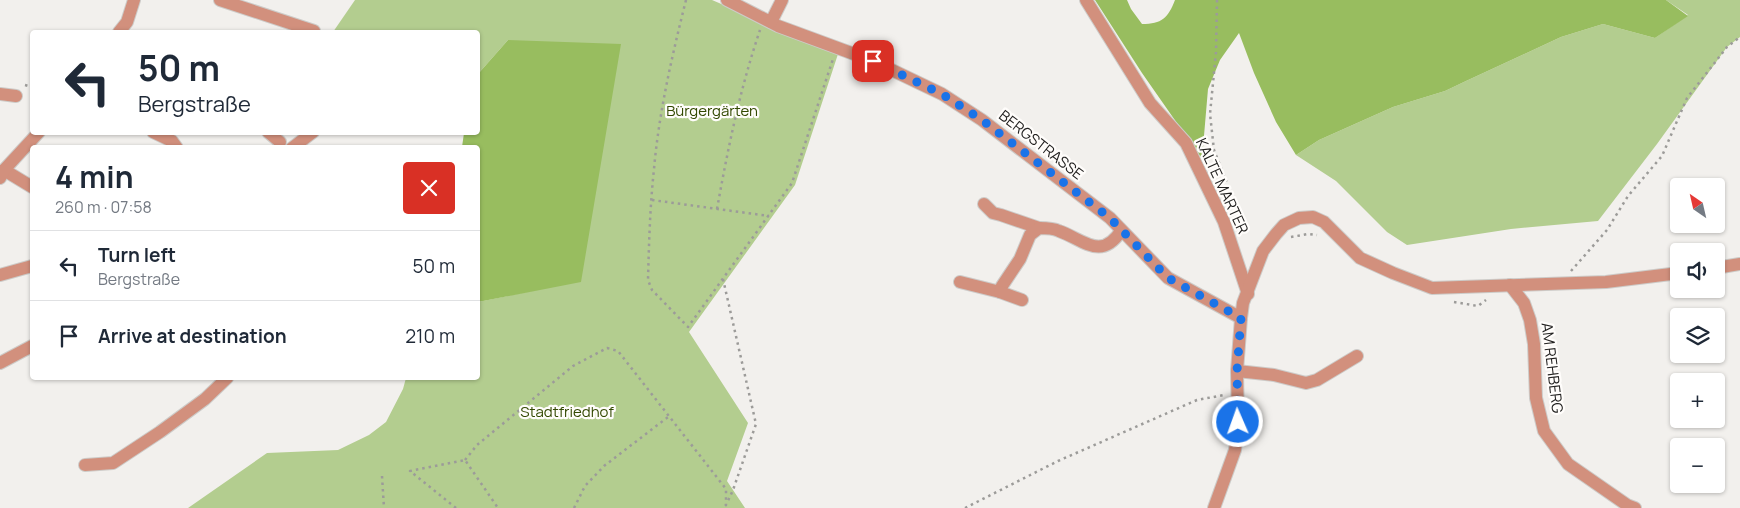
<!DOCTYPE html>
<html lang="en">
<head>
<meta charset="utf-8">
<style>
  :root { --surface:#fff; --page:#f2f2f3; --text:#1f2937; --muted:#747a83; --line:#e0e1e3 }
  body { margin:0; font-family:Manrope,sans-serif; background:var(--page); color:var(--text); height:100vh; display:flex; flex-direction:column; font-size:19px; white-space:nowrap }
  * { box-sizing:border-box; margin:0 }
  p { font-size:16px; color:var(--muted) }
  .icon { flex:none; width:28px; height:28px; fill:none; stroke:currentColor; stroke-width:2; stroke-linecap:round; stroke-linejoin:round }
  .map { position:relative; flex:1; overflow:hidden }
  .side { position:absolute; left:30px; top:145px; width:450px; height:235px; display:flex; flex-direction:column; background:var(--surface); border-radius:5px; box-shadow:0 1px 4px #0004 }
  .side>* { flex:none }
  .hud { position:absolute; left:30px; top:30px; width:450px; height:105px; border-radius:5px; box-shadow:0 1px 4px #0004; background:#fff; color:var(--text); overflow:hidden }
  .needle { width:32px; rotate:326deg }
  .buttons { position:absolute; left:1670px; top:178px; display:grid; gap:10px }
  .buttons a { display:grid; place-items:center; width:55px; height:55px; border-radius:5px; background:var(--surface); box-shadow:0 1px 4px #0004; font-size:25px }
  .pin { position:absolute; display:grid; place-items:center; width:42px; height:42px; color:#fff; margin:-21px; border-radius:10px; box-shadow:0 2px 8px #0006 }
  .me { position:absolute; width:55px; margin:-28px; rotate:358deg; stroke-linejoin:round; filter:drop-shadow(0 0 4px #0008) }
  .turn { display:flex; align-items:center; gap:18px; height:105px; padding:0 25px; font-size:22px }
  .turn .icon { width:65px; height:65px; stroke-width:2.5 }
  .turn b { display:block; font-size:35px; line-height:42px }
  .round { display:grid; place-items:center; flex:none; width:52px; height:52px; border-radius:5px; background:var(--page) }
  .headline { display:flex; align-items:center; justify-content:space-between; height:85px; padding:0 25px }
  h1 { font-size:30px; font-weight:700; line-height:38px }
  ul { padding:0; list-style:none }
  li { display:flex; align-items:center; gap:15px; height:70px; padding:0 25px; border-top:1px solid var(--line) }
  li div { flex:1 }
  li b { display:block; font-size:19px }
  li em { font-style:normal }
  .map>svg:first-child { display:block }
  .green { fill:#b3cd8f }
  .forest { fill:#98bd5f }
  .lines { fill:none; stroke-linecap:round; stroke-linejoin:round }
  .minor-casing { stroke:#cdcbc8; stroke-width:14 }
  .path { stroke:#9c9b99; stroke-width:2.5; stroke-dasharray:2.5 4; stroke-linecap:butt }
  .minor { stroke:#d2907d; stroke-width:12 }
  .route { stroke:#1a73e8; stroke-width:9; stroke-dasharray:0 16.2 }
  .labels { text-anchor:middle; stroke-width:4.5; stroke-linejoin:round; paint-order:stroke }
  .park-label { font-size:15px; fill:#334902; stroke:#fffdfb }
  .street-label { font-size:15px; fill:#222120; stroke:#fffdfb }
</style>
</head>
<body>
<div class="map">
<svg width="1740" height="508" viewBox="0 0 1740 508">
  <rect width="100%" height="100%" fill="#f2f0ed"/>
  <g class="green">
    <polygon points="355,0 712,0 838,54 795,185 689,332 748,423 727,481 745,508 188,508 267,453 338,450 369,435 386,422 403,389 406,378 478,378 478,302 536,290 508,40 478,74 478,32 333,32"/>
    <polygon points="1666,0 1740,0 1740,37 1727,47 1657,144 1598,221 1511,229 1407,245 1387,232 1336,181 1296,155 1319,140 1393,107 1445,91 1466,81 1561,37 1603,24 1655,38 1688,15"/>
  </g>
  <g class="forest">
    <path d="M1095,0H1127L1131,9L1142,24C1162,24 1168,18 1175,0H1666L1688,16L1655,38L1603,24L1561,37L1466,81L1445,91L1393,107L1319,140L1296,155L1276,122L1254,73L1239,33L1220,60L1208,89L1202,159L1142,73Z"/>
    <polygon points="508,40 621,44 581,282 478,302 478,148 462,147 464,133 478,132 478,74"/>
  </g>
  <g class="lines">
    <defs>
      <g id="minor">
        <polyline points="220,0 314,31"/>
        <polyline points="727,0 778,26 873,61 942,94 982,120 1110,218 1168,278 1241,318"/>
        <polyline points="1086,0 1150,103 1186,143 1224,222 1248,294"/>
        <polyline points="771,22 782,0"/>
        <polyline points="119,32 127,22 134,0"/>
        <polyline points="0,94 16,96"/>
        <polyline points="153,132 172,141 177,148"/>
        <polyline points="268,132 280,142"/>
        <polyline points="292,148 313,132"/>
        <polyline points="4,170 32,187"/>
        <polyline points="0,178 4,170 39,132"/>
        <polyline points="984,204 993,213 1001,215 1039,228"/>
        <polyline points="1716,268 1740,264"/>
        <polyline points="0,275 32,266"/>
        <path d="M960,282L1000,292L1002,286L1020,259L1030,235L1039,228C1046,228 1053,228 1059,231C1084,240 1101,261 1121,231"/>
        <polyline points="1510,285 1524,303 1530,320 1534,344 1536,398 1544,431 1568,464 1627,505 1635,508"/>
        <polyline points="1000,292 1022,300"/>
        <polyline points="0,363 32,346"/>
        <polyline points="1237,371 1274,375 1306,383 1317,380 1357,356"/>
        <polyline points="85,465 113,463 160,432 205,399 227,378"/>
        <polyline points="1214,508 1235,450 1238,423 1237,371 1241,318 1243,303 1263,251 1276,234 1284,225 1299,218 1313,217 1324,222 1360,258 1393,273 1432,288 1606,282 1679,273"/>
      </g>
    </defs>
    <use href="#minor" class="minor-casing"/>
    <g class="path">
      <path d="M686,0C672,56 659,112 654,169C650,206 649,243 648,280L652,290L688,327L792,183L833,59"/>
      <polyline points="1217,0 1216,52 1210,114 1214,150 1227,183 1226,195"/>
      <polyline points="25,85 32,87"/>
      <polyline points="652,200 769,216"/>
      <path d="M717,209C728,148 740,89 760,30"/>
      <polyline points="1291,237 1308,234 1317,235"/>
      <polyline points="1571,271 1607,230 1628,196 1662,156 1687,98 1727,47 1740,37"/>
      <polyline points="723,279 756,424 733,490 727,503"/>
      <polyline points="1454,302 1478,306 1486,300"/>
      <polyline points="465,460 477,445 573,366 607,348 618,351 726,489 726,505 723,508"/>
      <polyline points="382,476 384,508"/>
      <polyline points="456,508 410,471 465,460 498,508"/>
      <polyline points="574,508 585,486 604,466 668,417"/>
      <polyline points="965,508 1058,461 1197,400 1224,395"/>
    </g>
    <use href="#minor" class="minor"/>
  </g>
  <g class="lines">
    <polyline class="route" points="873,61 942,94 982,120 1110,218 1168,278 1241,318 1237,371 1238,422"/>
  </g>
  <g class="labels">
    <g class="park-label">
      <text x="712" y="116">Bürgergärten</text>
      <text x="567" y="417">Stadtfriedhof</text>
    </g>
    <g class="street-label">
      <text transform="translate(1041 145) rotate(38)" y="5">BERGSTRASSE</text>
      <text transform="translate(1222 186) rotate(65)" y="5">KALTE MARTER</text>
      <text transform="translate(1552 368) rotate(83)" y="5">AM REHBERG</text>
    </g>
  </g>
</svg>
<div class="buttons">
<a><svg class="needle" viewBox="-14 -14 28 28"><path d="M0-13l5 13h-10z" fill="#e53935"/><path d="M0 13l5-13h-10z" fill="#747a83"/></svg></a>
<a><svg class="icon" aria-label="sound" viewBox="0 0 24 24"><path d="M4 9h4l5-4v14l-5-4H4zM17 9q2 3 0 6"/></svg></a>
<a><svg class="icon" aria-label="layers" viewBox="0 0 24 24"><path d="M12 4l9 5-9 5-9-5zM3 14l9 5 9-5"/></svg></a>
<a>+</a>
<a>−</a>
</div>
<div class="pin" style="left:873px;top:61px;background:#d93025"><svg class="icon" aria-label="arrive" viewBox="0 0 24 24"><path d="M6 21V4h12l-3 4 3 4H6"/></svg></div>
<svg class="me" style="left:1238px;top:422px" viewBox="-20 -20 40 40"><circle r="17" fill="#1a73e8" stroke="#fff" stroke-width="3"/><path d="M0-11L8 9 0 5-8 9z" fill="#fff"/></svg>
<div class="hud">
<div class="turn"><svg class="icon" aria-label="left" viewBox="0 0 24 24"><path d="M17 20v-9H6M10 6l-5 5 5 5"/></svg><div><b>50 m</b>Bergstraße</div></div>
</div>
<section class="side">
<div class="headline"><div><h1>4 min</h1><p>260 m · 07:58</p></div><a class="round" style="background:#d93025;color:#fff"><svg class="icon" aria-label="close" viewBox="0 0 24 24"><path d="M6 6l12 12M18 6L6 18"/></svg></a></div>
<ul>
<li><svg class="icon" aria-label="left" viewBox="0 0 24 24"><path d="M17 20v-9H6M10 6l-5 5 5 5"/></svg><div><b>Turn left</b><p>Bergstraße</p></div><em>50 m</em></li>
<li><svg class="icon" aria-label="arrive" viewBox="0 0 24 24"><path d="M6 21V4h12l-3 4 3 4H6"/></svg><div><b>Arrive at destination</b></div><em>210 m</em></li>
</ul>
</section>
</div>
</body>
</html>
